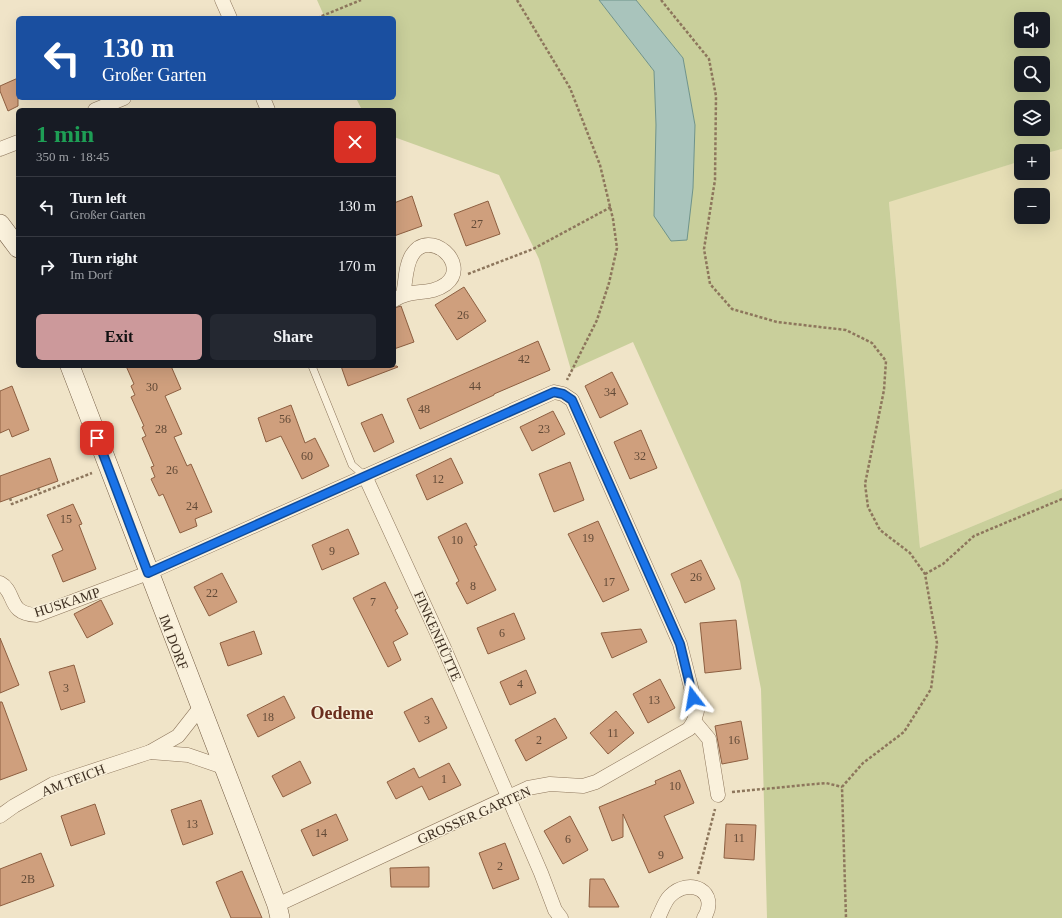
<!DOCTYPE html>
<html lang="en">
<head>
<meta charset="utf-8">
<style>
  :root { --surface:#171b24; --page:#242831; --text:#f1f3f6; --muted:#9ea1a6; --line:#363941; --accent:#cc999b }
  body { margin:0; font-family:"Times New Roman",serif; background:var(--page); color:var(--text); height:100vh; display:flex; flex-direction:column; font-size:15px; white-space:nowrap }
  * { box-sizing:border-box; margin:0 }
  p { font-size:13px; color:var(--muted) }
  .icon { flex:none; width:22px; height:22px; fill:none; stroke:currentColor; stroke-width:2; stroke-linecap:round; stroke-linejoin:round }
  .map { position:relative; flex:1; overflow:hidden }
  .panel { position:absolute; left:16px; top:108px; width:380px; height:260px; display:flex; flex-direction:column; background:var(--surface); border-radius:6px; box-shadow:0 4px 16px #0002 }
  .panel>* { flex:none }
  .guide { position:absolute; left:16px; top:16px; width:380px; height:84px; border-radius:6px; box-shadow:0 4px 16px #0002; background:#1a4fa0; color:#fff; overflow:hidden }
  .fabs { position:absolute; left:1014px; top:12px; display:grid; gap:8px }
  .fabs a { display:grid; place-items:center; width:36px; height:36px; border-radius:6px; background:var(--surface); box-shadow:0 4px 16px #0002; font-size:20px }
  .pin { position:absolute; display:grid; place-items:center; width:34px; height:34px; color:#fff; margin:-17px; border-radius:8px; box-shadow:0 2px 6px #0006 }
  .me { position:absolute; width:44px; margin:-22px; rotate:346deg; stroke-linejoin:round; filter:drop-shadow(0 0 3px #0008) }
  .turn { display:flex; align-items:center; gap:14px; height:84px; padding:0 20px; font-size:18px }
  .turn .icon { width:52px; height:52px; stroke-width:2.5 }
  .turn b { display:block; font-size:28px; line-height:34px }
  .round { display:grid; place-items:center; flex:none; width:42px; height:42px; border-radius:6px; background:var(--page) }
  .headline { display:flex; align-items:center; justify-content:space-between; height:68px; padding:0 20px }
  h1 { font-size:24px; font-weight:600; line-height:30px; color:#1e9e55 }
  .cta { display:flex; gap:8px; margin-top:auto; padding:8px 20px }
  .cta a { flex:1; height:46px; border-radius:6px; background:var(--accent); color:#111; font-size:16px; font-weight:600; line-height:46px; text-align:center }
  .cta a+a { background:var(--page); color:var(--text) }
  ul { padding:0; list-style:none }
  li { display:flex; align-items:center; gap:12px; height:60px; padding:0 20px; border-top:1px solid var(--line) }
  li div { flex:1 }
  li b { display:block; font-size:15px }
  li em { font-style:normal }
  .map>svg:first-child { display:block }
  .farmland { fill:#e6deb5; fill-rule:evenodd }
  .green { fill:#c9cf9b; fill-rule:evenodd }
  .water { fill:#a9c4bc; stroke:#6f938a }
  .building { fill:#cf9f7d; stroke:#8d5f41 }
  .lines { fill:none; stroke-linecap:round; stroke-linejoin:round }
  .lane-casing { stroke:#8d765c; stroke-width:8 }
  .street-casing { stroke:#8d765c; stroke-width:15 }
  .secondary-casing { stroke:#6f573f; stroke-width:20 }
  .path { stroke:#8d765c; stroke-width:2.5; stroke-dasharray:3 2; stroke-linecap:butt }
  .lane { stroke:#faf1dc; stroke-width:7 }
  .street { stroke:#faf1dc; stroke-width:14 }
  .secondary { stroke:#faf1dc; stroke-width:19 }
  .route-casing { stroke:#114b97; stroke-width:10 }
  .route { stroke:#1a73e8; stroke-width:7 }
  .labels { text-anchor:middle; stroke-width:3; stroke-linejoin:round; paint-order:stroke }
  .number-label { font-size:12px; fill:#624a37 }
  .street-label { font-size:14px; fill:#3d2e20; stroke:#f7eed8 }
  .district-label { font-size:18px; font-weight:bold; fill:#6b2e1e; stroke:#f7eed8 }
</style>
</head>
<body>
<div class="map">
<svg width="1062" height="918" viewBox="0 0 1062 918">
  <rect width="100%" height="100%" fill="#f0e4c8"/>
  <path class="farmland" d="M1062,149V489L920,548L889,201L1021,161V173H1043V154ZM1021,195H1043V217H1021Z"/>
  <path class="green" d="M317,0H599L654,71L656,125L693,188L695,125L683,58L636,0H1062V149L1043,154V151H1021V161L889,202L920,548L1062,489V918H767L761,689L740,581L633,342L571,370L539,259L499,175L394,137V110H362L356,98H394V18H325ZM1021,19H1043V41H1021ZM1021,63H1043V85H1021ZM1021,107H1043V129H1021Z"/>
  <polygon class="water" points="599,0 636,0 683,58 695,125 693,188 687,240 671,241 654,216 656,125 654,71"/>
  <g class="building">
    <polygon points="18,78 18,106 8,111 0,91 0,86"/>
    <polygon points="412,196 422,226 394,236 394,203"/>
    <polygon points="488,201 500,234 466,246 454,214"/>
    <polygon points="464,287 486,321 457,340 435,305"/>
    <polygon points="401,306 414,342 394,349 394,308"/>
    <polygon points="538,341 550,370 494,394 494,395 420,429 407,399"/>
    <polygon points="126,366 171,366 181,389 165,396 182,434 174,437 187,466 191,464 212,512 195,519 197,526 180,533 163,494 159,496 151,479 155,477 151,467 154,466 142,438 146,436 142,427 144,426 131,397 135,395 131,386 134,384"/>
    <polygon points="341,366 397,366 398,367 348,386"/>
    <polygon points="612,372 628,404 600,418 585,386"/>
    <polygon points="12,386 29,430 12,437 9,429 0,433 0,391"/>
    <polygon points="291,405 305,443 315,438 329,466 302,479 281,436 266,442 258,418"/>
    <polygon points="553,411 565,434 532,451 520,427"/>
    <polygon points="382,414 394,442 374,452 361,423"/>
    <polygon points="641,430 657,468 630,479 614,442"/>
    <polygon points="50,458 58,481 0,502 0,476"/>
    <polygon points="451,458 463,483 427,500 416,475"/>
    <polygon points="570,462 584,500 554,512 539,474"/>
    <polygon points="73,504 82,524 79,525 96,569 63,582 52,555 63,550 47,515"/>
    <polygon points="598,521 629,590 603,602 568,534"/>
    <polygon points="466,523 477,545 474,546 496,590 467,604 456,583 459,581 438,537"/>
    <polygon points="348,529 359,554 322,570 312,545"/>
    <polygon points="701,560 715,589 685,603 671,574"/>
    <polygon points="222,573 237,602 209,616 194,587"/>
    <polygon points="385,582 398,608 395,610 408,634 393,642 401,660 388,667 353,598"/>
    <polygon points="101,600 113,624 87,638 74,614"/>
    <polygon points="514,613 525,639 488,654 477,628"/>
    <polygon points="736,620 741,669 705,673 700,623"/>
    <polygon points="641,629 647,642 612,658 601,633"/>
    <polygon points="254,631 262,654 228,666 220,643"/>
    <polygon points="0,638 19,685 0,693"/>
    <polygon points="74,665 85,702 61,710 49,672"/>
    <polygon points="526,670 536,693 510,705 500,682"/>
    <polygon points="660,679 675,708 648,723 633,694"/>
    <polygon points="284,696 295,718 258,737 247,715"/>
    <polygon points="432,698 447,728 419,742 404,712"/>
    <polygon points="0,702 2,702 27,770 0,780"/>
    <polygon points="616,711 634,733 608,754 590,733"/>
    <polygon points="555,718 567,738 526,761 515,740"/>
    <polygon points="741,721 748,759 722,764 715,726"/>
    <polygon points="300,761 311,783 283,797 272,776"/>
    <polygon points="449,763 461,785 429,800 422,786 396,799 387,782 414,768 419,778"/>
    <polygon points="680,770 694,803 664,816 683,858 649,873 623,814 623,837 612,841 599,807 656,784 655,781"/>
    <polygon points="201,800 213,834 183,845 171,810"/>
    <polygon points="95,804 105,834 71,846 61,816"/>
    <polygon points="336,814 348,840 313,856 301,830"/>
    <polygon points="570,816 588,850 563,864 544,831"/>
    <polygon points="726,824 756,825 754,860 724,858"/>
    <polygon points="505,843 519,879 493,889 479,853"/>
    <polygon points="41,853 54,886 0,906 0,869"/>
    <polygon points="429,867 429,887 391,887 390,868"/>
    <polygon points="242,871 250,890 262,918 231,918 216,882"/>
    <polygon points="590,879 604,879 619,907 589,907"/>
  </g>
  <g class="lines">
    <defs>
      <polyline id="lane" points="312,366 352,465 365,476"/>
      <g id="street">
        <polyline points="222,0 230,18"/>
        <polyline points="263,98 268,110"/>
        <polyline points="95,110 124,98"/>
        <polyline points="0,149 18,142"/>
        <path d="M394,300C412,288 430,296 446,284C471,264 429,227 412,255C405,266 406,282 403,294"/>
        <polyline points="365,476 444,648 541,873 555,910 561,918"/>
        <path d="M0,583C17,592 6,614 37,615L148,573L554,392L563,394L572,400L680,644L697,711L694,721L689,729L596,782L583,786L550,784L528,788L277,905"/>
        <polyline points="694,721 709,739 718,795"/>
        <polyline points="150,752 188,755 223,767"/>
        <polyline points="0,816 14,806 53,784 150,752 178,736 200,708"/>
        <path d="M658,918C662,911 664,902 670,896C690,876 720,892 704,918"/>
      </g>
      <g id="secondary">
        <polyline points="0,224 18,248"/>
        <polyline points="70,366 277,905 280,918"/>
      </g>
    </defs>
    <use href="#lane" class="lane-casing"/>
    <use href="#street" class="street-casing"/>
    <use href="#secondary" class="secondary-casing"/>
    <g class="path">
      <polyline points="517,0 570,88 600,165 613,219 617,248 609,283 597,320 567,380"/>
      <polyline points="661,0 709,59 716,96 715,180 704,249 710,284 732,309 777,322 846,330 872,343 886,361 884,390 865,484 868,507 880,530 910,553 925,574 937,643 931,689 904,732 863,763 842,787 846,918"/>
      <polyline points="317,18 361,0"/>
      <polyline points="468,274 533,249 611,207"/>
      <polyline points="38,488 40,493"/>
      <polyline points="10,498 12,504 92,473"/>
      <polyline points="925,574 943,564 974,536 1062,499"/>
      <polyline points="732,792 826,783 842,787"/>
      <polyline points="698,874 715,809"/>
    </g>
    <use href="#lane" class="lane"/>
    <use href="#street" class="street"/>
    <use href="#secondary" class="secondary"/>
  </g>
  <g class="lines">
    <defs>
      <polyline id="route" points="97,438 148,573 554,392 563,394 572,400 680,644 693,698"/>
    </defs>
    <use href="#route" class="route-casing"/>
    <use href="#route" class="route"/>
  </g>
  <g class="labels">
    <g class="number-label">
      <text x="477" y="228">27</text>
      <text x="463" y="319">26</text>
      <text x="524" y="363">42</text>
      <text x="475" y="390">44</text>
      <text x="152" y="391">30</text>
      <text x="610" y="396">34</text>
      <text x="424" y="413">48</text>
      <text x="285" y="423">56</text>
      <text x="161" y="433">28</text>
      <text x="544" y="433">23</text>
      <text x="307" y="460">60</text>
      <text x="640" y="460">32</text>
      <text x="172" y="474">26</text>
      <text x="438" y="483">12</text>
      <text x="192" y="510">24</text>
      <text x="66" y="523">15</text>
      <text x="588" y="542">19</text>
      <text x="457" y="544">10</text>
      <text x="332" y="555">9</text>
      <text x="696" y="581">26</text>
      <text x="609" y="586">17</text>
      <text x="473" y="590">8</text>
      <text x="212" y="597">22</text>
      <text x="373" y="606">7</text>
      <text x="502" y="637">6</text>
      <text x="520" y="688">4</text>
      <text x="66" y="692">3</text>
      <text x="654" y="704">13</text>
      <text x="268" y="721">18</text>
      <text x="427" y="724">3</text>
      <text x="613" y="737">11</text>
      <text x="539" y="744">2</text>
      <text x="734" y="744">16</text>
      <text x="444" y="783">1</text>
      <text x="675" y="790">10</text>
      <text x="192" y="828">13</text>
      <text x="321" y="837">14</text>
      <text x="739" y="842">11</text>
      <text x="568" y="843">6</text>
      <text x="661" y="859">9</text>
      <text x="500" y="870">2</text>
      <text x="28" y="883">2B</text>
    </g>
    <g class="street-label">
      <text transform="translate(67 602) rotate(-18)" y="5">HUSKAMP</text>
      <text transform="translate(438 636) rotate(66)" y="5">FINKENHÜTTE</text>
      <text transform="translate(174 642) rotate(69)" y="5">IM DORF</text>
      <text transform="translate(73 780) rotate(-21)" y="5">AM TEICH</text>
      <text transform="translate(474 815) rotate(-24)" y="5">GROSSER GARTEN</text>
    </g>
    <g class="district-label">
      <text x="342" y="719">Oedeme</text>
    </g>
  </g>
</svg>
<div class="fabs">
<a><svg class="icon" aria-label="sound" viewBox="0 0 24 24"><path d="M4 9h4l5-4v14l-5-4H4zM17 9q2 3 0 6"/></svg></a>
<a><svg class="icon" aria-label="search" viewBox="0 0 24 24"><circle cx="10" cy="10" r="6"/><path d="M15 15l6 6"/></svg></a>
<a><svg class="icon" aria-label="layers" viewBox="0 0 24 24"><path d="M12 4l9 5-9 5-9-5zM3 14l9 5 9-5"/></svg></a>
<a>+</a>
<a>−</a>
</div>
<div class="pin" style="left:97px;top:438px;background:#d93025"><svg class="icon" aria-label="arrive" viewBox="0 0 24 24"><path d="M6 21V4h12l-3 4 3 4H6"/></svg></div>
<svg class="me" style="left:693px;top:698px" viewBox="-20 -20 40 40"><path d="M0-17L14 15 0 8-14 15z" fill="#1a73e8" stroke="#fff" stroke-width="4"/></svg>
<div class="guide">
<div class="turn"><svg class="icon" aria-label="left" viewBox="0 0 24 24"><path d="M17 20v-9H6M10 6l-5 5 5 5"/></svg><div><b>130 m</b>Großer Garten</div></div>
</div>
<section class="panel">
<div class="headline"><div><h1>1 min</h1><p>350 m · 18:45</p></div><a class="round" style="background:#d93025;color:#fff"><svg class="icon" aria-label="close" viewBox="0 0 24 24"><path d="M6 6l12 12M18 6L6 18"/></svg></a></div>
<ul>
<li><svg class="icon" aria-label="left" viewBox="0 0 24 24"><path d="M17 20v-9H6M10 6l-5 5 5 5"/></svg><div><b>Turn left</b><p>Großer Garten</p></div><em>130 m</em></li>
<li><svg class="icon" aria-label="right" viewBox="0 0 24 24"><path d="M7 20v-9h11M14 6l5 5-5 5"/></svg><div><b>Turn right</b><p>Im Dorf</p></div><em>170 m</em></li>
</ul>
<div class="cta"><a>Exit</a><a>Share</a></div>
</section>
</div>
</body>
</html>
